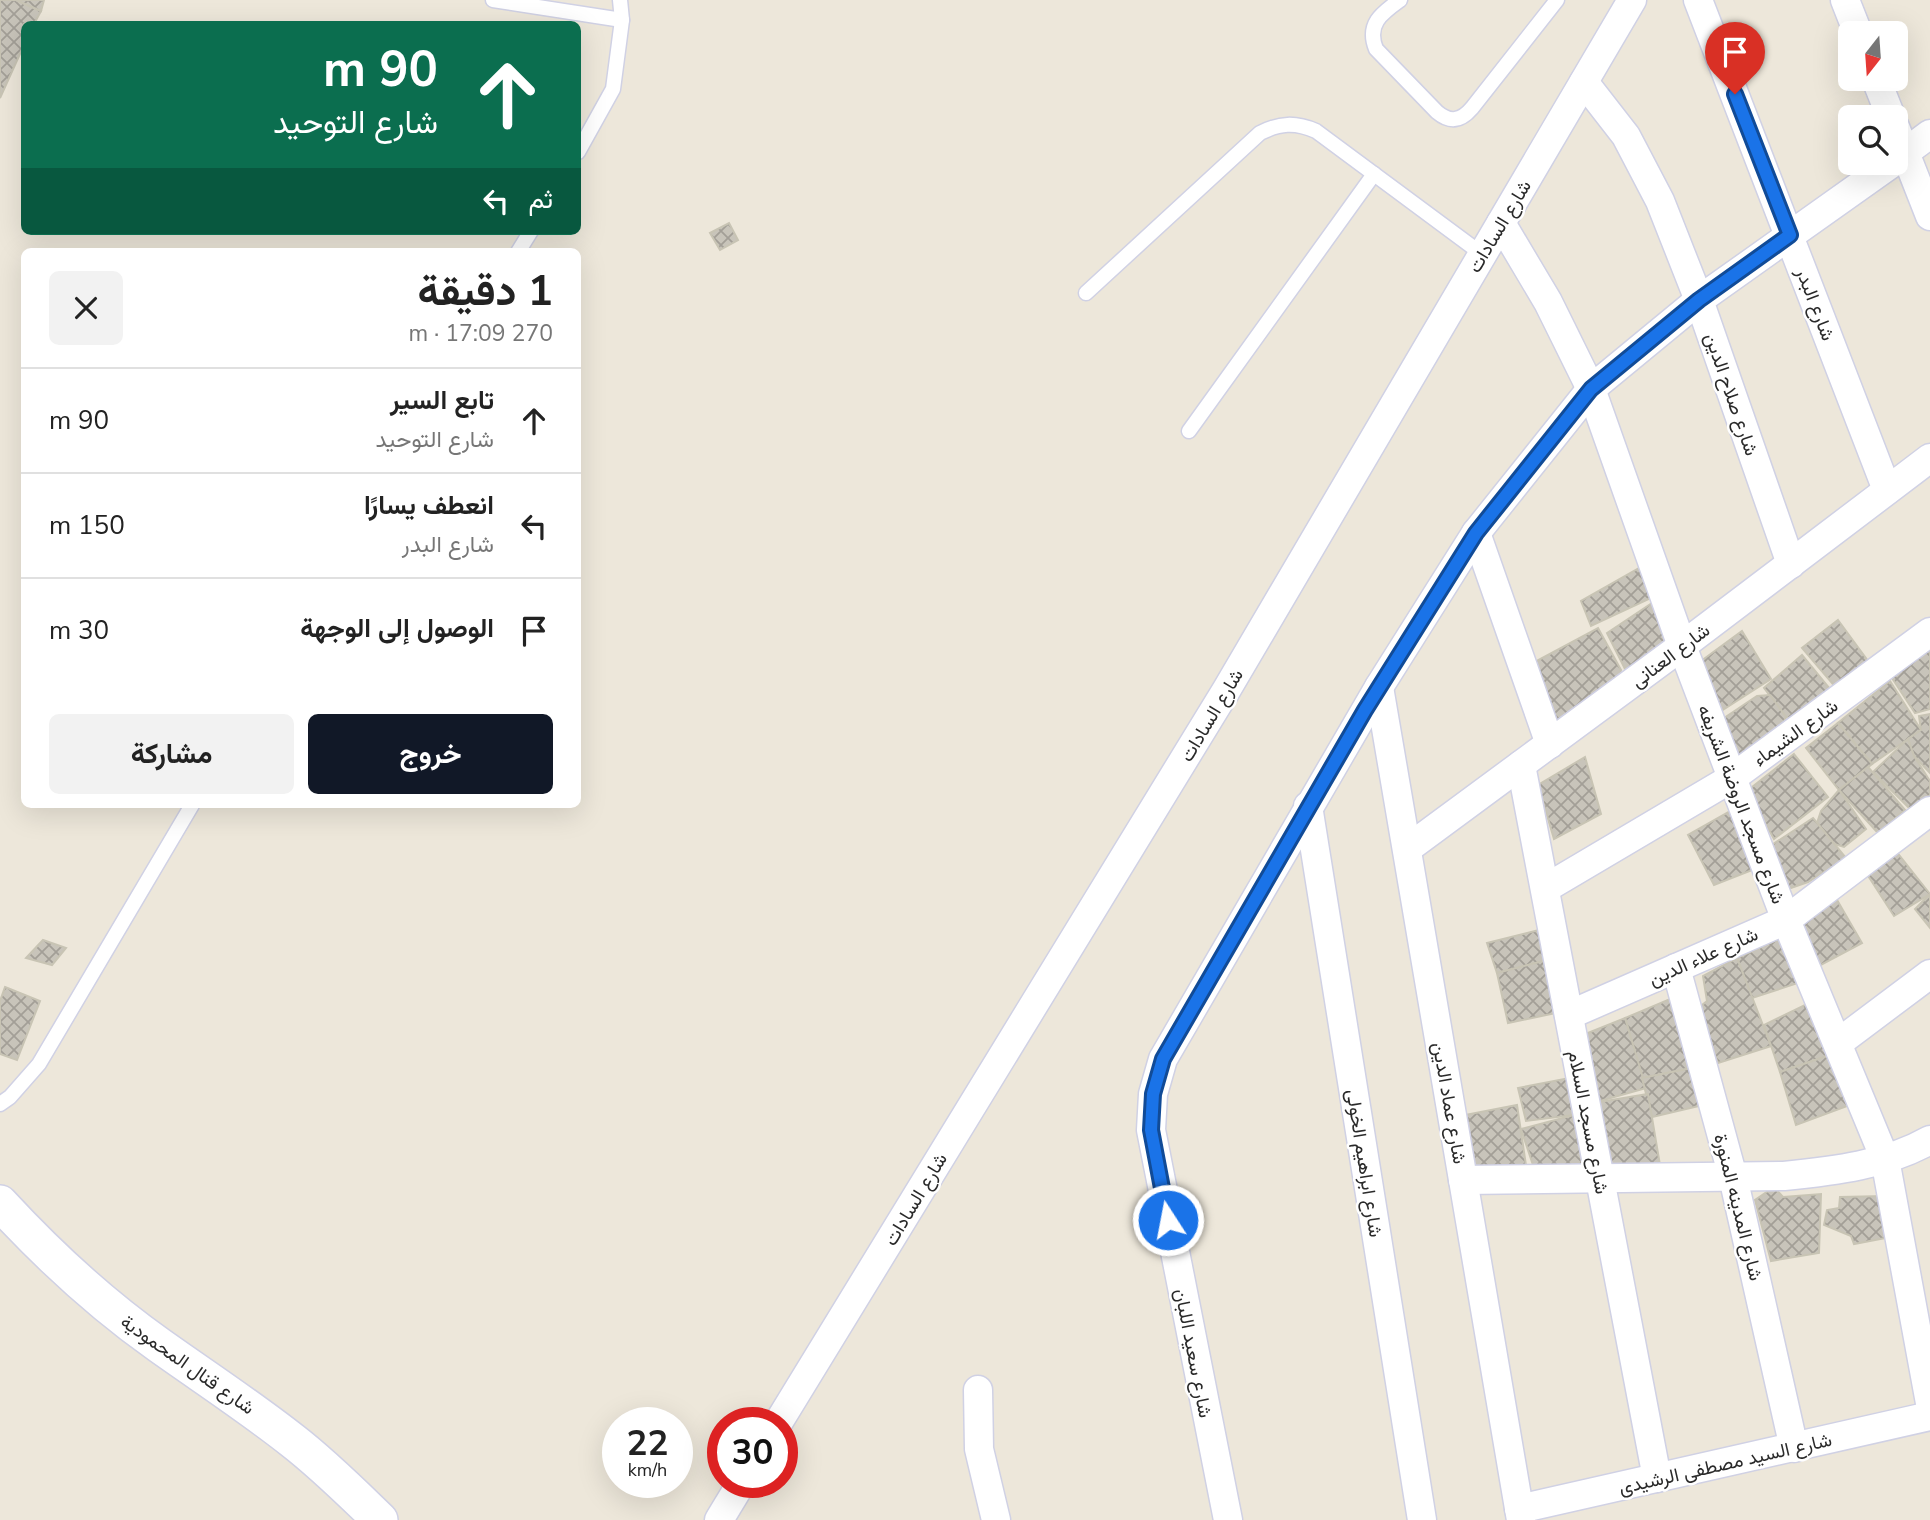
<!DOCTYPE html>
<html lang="ar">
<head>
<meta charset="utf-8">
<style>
  :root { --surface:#fff; --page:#f2f2f2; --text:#222; --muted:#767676; --line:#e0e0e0; --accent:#111827 }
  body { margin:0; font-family:"Nunito Sans",Vazirmatn,sans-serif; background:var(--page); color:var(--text); direction:rtl; height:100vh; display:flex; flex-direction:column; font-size:26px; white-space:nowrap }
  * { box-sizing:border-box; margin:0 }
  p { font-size:23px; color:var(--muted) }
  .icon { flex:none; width:38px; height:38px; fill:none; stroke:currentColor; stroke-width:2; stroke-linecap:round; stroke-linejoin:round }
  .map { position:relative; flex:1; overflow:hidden; direction:ltr }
  .drawer { position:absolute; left:21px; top:248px; width:560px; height:560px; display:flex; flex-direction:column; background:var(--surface); border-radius:10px; box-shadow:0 7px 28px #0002; direction:rtl }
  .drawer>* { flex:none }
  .banner { position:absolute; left:21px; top:21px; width:560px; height:214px; border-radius:10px; box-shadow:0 7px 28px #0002; direction:rtl; background:#0b6e4f; color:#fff; overflow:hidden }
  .needle { width:46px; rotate:197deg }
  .buttons { position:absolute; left:1838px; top:21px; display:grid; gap:14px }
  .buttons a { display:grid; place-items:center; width:70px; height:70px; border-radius:10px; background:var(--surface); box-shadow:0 7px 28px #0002; font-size:35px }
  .speed { position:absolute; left:602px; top:1407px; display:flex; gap:14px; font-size:35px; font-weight:700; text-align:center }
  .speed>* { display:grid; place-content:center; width:91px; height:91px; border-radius:50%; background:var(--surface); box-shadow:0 7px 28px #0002; line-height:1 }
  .speed small { font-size:18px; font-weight:400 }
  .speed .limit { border:10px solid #d22; background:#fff; color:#111 }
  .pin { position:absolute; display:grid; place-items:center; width:60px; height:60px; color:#fff; margin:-72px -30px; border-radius:50% 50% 50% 0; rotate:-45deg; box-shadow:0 0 7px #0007 }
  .pin .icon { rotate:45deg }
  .me { position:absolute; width:77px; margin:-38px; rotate:349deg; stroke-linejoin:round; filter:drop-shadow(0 0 5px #0008) }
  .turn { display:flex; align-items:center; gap:24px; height:147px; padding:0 28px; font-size:32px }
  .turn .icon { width:91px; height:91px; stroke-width:2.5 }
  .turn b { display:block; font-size:49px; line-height:60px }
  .then { display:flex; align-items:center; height:66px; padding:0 28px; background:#0003; gap:14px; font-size:26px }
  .round { display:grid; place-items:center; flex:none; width:74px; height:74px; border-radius:10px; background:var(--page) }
  .headline { display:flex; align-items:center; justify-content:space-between; height:119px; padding:0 28px }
  h1 { font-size:42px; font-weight:700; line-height:52px }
  .action { display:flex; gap:14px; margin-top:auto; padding:14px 28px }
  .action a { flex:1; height:80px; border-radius:10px; background:var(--accent); color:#fff; font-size:28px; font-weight:700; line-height:80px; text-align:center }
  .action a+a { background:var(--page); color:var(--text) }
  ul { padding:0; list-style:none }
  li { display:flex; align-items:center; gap:21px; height:105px; padding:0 28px; border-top:2px solid var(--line) }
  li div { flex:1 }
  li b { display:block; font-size:26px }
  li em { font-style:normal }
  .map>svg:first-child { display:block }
  .building { fill:url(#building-cross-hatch); stroke:#c8c4b4; stroke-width:2 }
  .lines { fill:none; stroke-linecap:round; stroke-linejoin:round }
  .service-casing { stroke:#d0d1e4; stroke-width:17 }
  .minor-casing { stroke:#d0d1e4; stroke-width:31 }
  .tertiary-casing { stroke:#d0d1e4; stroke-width:38 }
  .service { stroke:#fff; stroke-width:14 }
  .minor { stroke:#fff; stroke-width:28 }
  .tertiary { stroke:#fff; stroke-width:35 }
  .route-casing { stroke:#114b97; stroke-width:18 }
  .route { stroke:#1a73e8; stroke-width:12 }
  .labels { text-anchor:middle; stroke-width:5; stroke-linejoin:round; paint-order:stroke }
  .street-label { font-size:19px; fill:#2a2a2a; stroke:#fff }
</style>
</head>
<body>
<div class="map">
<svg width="1930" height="1520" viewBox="0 0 1930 1520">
  <defs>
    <pattern id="building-cross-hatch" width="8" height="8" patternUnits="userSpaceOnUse" patternTransform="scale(1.75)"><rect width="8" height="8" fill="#c8c4ba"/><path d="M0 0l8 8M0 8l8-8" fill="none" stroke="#a39f97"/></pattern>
  </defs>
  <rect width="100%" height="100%" fill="#ede7da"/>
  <g class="building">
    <polygon points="0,0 16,0 41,11 34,24 24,24 24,45 0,98"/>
    <polygon points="16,0 44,0 41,11"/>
    <polygon points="729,223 738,240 720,250 710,233"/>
    <polygon points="1641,567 1653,597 1591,626 1581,601"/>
    <polygon points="1652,603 1666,640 1626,671 1607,633"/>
    <polygon points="1838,620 1871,665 1837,689 1802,648"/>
    <polygon points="1598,628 1621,670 1619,684 1557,726 1531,664"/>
    <polygon points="1742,631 1771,679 1721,711 1697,664"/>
    <polygon points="1930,644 1930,709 1915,713 1890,675"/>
    <polygon points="1802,655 1835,695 1798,724 1786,717 1764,688"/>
    <polygon points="1890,681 1921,730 1872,764 1838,723"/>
    <polygon points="1770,695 1786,717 1781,729 1736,762 1718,722 1757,696"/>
    <polygon points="1930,714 1930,773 1914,756 1908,739 1921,730 1919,716"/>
    <polygon points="1838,723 1872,764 1839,790 1806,748"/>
    <polygon points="1908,739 1914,756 1930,781 1930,795 1911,810 1873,772"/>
    <polygon points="1794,754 1828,797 1774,839 1747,791"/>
    <polygon points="1585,757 1601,814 1554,839 1538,785"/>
    <polygon points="1868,767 1905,810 1878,833 1839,790"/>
    <polygon points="1839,790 1866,829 1844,847 1834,844 1817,823 1821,811"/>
    <polygon points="1734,809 1760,867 1714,885 1688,835"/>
    <polygon points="1813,818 1846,858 1808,882 1788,889 1767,848"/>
    <polygon points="1896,851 1930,894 1894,916 1865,871"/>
    <polygon points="1833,893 1862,943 1819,966 1795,921"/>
    <polygon points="1930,894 1930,928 1915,909"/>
    <polygon points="1547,928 1551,959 1497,973 1487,943"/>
    <polygon points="1783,937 1801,982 1752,998 1737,958"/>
    <polygon points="43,940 66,948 52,965 26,958"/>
    <polygon points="1737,958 1771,1046 1718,1063 1697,1009 1707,1001 1703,976"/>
    <polygon points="1551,959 1556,1013 1508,1023 1497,973"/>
    <polygon points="5,987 40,1001 17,1060 0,1054 0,1001"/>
    <polygon points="1670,999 1692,1068 1642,1078 1625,1018"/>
    <polygon points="1809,1003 1830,1055 1780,1072 1764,1025"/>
    <polygon points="1625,1018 1646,1088 1593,1103 1583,1035"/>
    <polygon points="1830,1055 1850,1105 1796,1125 1780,1072"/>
    <polygon points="1692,1068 1703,1105 1652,1117 1642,1078"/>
    <polygon points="1570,1078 1574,1115 1526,1121 1518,1088"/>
    <polygon points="1648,1094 1660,1165 1606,1171 1593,1103"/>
    <polygon points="1517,1105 1527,1172 1476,1169 1465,1115"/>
    <polygon points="1574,1115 1584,1170 1534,1168 1521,1129"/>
    <polygon points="1774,1187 1783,1197 1821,1194 1819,1253 1771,1261 1755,1200"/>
    <polygon points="1885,1196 1891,1237 1854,1244 1851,1236 1824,1225 1827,1210 1839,1208 1840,1197"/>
  </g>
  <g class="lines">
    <defs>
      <g id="service">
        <polyline points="493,0 622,20"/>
        <path d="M1400,0C1382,13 1366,24 1376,49L1437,112C1450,123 1461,121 1472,108L1557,0"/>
        <polyline points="578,152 613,89 622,20 620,0"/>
        <polyline points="518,252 531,231"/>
        <path d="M1086,293L1260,133C1280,123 1295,122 1316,131L1482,254"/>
        <polyline points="1189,431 1374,174"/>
        <polyline points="0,1104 10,1097 39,1064 192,805"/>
      </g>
      <g id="minor">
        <polyline points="1698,0 1887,490"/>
        <polyline points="1845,0 1858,33"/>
        <polyline points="1876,79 1891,117"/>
        <polyline points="1584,82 1626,136 1660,201 1699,300 1791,564"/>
        <polyline points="1895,127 1930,216"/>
        <polyline points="1895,160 1930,134"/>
        <polyline points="1501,223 1548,302 1591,389 1682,646 1786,920 1885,1159 1930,1403"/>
        <polyline points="1476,533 1550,744"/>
        <polyline points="1379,687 1521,1520"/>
        <polyline points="1521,765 1657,1478"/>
        <polyline points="1308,806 1422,1520"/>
        <polyline points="1407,849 1682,646 1930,458"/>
        <polyline points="1546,888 1732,778 1930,632"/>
        <polyline points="1676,968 1733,1177 1794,1448"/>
        <polyline points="1569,1015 1786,920 1930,811"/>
        <polyline points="1838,1043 1930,974"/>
        <path d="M1463,1180L1784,1176C1834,1171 1886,1165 1930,1140"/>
        <polyline points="978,1390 979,1449 996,1520"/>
        <polyline points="778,1423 1227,689 1632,0"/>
        <polyline points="1519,1509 1930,1416"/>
        <polyline points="719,1520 742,1482"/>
        <polyline points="1228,1520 1151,1130 1153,1094 1163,1059 1379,687 1476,533 1591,389 1699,300 1892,163"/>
      </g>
      <path id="tertiary" d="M0,1203C48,1255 101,1304 159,1345C204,1377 250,1407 293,1441C324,1465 352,1493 380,1520"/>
    </defs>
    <use href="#service" class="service-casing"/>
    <use href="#minor" class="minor-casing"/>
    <use href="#tertiary" class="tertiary-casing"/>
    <use href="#service" class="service"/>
    <use href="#minor" class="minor"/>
    <use href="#tertiary" class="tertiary"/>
  </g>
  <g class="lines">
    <defs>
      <polyline id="route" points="1168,1220 1151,1130 1153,1094 1163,1059 1365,710 1476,533 1591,389 1699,300 1790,235 1735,94"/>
    </defs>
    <use href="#route" class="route-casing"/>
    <use href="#route" class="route"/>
  </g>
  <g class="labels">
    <g class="street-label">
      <text transform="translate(1499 226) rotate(-59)" y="7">شارع السادات</text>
      <text transform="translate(1816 304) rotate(69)" y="7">شارع البدر</text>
      <text transform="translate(1732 394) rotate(71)" y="7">شارع صلاح الدين</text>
      <text transform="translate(1670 655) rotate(-37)" y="7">شارع العنانى</text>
      <text transform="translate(1211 715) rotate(-59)" y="7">شارع السادات</text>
      <text transform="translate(1795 732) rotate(-36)" y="7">شارع الشيماء</text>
      <text transform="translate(1742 804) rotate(69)" y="7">شارع مسجد الروضة الشريفه</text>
      <text transform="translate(1703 956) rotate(-24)" y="7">شارع علاء الدين</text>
      <text transform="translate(1450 1103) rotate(80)" y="7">شارع عماد الدين</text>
      <text transform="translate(1589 1122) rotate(79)" y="7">شارع مسجد السلام</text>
      <text transform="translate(1365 1163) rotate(81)" y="7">شارع ابراهيم الخولى</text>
      <text transform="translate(915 1199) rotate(-59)" y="7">شارع السادات</text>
      <text transform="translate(1739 1207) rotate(76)" y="7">شارع المدينه المنورة</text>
      <text transform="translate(1194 1353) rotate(79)" y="7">شارع سعيد اللبان</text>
      <text transform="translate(188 1364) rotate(35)" y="7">شارع قنال المحمودية</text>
      <text transform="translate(1725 1463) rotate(-13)" y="7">شارع السيد مصطفى الرشيدى</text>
    </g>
  </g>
</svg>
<div class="buttons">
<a><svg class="needle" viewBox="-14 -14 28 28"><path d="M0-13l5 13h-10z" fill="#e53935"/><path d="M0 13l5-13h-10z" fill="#767676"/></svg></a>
<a><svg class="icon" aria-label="search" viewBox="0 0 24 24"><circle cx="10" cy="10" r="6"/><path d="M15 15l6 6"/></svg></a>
</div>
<div class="speed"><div>22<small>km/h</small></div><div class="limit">30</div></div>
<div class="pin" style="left:1735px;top:94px;background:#d93025"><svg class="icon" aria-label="arrive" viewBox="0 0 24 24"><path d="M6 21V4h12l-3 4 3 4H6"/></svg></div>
<svg class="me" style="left:1168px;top:1220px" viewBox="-20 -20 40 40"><circle r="17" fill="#1a73e8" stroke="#fff" stroke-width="3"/><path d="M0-11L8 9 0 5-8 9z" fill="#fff"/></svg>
<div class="banner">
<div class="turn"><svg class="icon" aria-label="ahead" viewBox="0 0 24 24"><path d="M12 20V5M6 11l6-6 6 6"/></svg><div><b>90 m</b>شارع التوحيد</div></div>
<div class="then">ثم<svg class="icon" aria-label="left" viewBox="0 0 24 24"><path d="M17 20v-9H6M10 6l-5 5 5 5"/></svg></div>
</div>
<section class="drawer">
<div class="headline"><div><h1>1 دقيقة</h1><p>270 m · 17:09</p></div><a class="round"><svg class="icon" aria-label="close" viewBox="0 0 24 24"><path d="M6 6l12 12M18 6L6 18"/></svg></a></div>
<ul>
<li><svg class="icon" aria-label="ahead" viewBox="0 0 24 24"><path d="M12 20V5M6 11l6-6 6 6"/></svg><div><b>تابع السير</b><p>شارع التوحيد</p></div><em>90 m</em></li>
<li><svg class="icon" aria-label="left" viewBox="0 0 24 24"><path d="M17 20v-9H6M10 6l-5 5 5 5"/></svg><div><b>انعطف يسارًا</b><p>شارع البدر</p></div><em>150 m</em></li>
<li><svg class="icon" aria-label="arrive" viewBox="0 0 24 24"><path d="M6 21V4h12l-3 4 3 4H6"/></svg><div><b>الوصول إلى الوجهة</b></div><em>30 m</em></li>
</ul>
<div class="action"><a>خروج</a><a>مشاركة</a></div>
</section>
</div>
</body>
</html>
